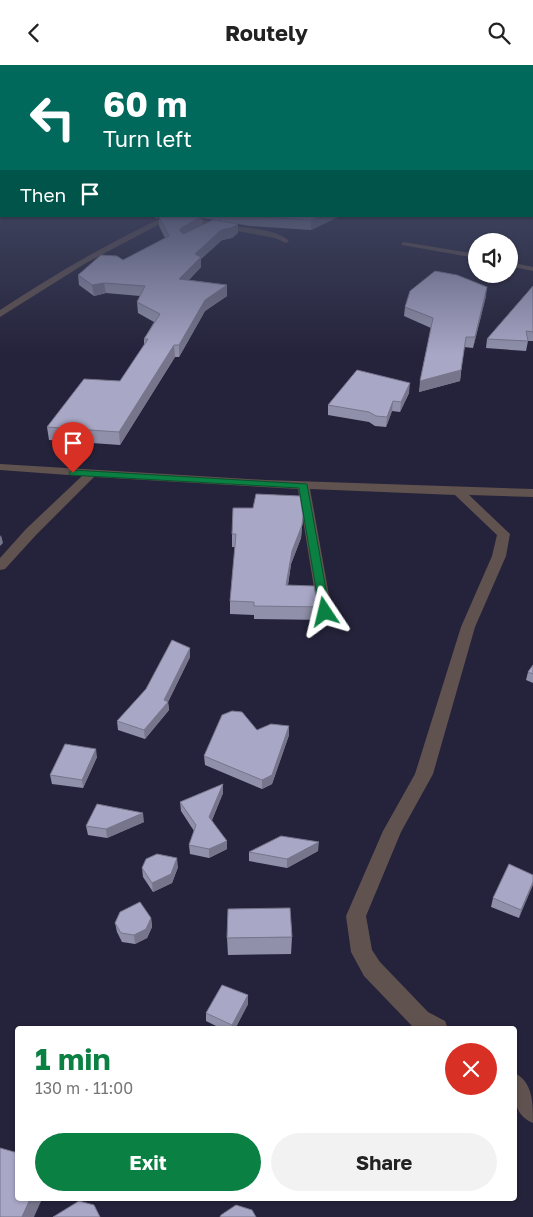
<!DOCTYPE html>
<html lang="en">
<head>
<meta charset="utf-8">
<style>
  :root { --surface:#fff; --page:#f2f2f2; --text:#222; --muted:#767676; --accent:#0b8043 }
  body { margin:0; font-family:"Golos Text",sans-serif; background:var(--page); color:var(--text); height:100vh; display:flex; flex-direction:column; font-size:19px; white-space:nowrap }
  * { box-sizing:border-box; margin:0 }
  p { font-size:16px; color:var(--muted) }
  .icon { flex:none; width:28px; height:28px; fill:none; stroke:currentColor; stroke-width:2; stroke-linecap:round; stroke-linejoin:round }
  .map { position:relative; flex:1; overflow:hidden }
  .sheet { position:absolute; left:15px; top:961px; width:502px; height:175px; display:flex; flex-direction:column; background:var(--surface); border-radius:5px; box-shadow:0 1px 4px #0004 }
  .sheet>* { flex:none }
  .hud { position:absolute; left:0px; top:0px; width:534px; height:152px; box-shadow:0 1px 4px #0004; background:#00695c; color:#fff; overflow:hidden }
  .controls { position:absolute; left:468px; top:168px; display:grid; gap:10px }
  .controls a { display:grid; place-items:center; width:50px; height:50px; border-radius:50%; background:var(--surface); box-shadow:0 1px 4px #0004; font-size:25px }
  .pin { position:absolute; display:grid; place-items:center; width:42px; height:42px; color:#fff; margin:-51px -21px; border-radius:50% 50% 50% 0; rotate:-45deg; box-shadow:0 0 5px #0007 }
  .pin .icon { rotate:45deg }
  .me { position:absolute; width:55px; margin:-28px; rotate:350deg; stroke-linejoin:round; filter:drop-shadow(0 0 4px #0008) }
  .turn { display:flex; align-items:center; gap:18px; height:105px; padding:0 20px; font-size:22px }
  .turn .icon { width:65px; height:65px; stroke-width:2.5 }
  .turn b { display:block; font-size:35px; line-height:42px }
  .then { display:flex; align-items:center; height:48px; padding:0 20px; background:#0003; gap:10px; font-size:19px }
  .round { display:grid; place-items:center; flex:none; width:52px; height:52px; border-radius:26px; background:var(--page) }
  .overview { display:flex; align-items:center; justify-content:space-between; height:85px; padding:0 20px }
  h1 { font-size:30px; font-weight:700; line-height:38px; color:var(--accent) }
  .action { display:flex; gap:10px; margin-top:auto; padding:10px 20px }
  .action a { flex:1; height:58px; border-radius:30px; background:var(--accent); color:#fff; font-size:20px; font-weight:700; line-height:58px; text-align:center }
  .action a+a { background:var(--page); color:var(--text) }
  header { display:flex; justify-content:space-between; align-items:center; height:65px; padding:0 20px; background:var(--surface); font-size:22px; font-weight:700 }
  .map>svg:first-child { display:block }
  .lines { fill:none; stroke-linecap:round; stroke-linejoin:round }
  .minor { fill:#60524e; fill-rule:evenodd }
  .wall { fill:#9090aa; fill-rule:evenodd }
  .shaded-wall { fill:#76758b }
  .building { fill:#a8a7c6; stroke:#76758b }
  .route { fill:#0b8043; stroke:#07532c }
</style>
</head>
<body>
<header><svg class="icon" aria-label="back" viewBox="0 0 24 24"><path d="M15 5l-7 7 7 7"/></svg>Routely<svg class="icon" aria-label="search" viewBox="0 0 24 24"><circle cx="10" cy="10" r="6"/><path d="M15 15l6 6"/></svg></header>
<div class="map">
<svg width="533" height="1152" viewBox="0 0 533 1152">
  <rect width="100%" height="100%" fill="#25233b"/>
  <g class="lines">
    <g class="minor">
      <rect x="0" y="140" width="1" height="4"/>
      <path d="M166,151H175L86,198L0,252V245C53,210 108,178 166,151Z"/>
      <path d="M185,151C196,151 204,156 215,158C236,163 274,162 289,176L286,178L275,173L210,161Z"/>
      <polygon points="404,177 476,189 476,193 402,180 402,178"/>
      <polygon points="509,197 533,202 533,206 509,201"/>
      <polygon points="0,399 266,415 533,424 533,432 469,430 510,469 506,491 475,562 433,709 401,767 366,851 372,885 380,897 428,947 445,956 448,964 416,964 412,961 364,911 351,887 346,851 383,766 415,709 461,562 492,491 497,470 455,430 310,424 332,547 330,550 320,550 318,547 298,424 94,412 36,470 5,504 0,505 0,493 26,464 82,411 0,405"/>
      <path d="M515,1008C533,1018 533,1037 533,1058C511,1049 515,1028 515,1008Z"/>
    </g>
  </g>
  <g class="wall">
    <path d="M155,151H340L311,165L250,161L238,159V168L232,173L222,175L201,194V202L189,215L227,220V231L205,246L179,292H175L120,380L49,375L47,362L120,316L144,280V274L154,257L138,248L137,237L140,231L106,228L94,231L79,220L78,210L123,195L165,173L159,161V152L156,154ZM202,153L223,156L203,160Z"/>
    <polygon points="533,221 533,276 528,276 526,286 486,283 487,274"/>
    <polygon points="486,231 473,283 464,282 460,316 419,327 431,263 404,251 405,242"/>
    <polygon points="409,328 400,347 392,346 386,362 375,361 369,357 328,350 328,340"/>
    <polygon points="303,451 301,473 291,499 288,520 317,535 321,539 326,539 325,555 254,554 254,550 230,549 230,536 235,482 232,482 232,469"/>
    <polygon points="190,583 190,592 168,637 169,645 145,674 118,665 117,656"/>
    <polygon points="533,600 533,618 526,615 528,607"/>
    <polygon points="257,665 289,670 272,719 262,724 205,700 204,691"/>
    <polygon points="97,692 83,723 52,719 50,710"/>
    <polygon points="223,719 223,728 212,755 227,784 209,793 190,789 189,780 194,766 181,746 180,737"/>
    <polygon points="144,757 107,773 88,770 86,761"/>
    <polygon points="318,786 287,803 249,796 249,787"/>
    <polygon points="178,802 172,818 153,827 143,812 142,803"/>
    <polygon points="533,810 519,853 491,842 493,833"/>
    <polygon points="151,853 152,862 147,873 135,879 122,877 117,867 115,858"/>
    <polygon points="292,872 291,889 228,890 227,873"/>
    <polygon points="248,930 248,939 235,964 222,964 206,956 206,948"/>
  </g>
  <g class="shaded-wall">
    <polygon points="202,151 203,160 181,172 180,166 181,163"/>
    <polygon points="320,151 340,151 311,165 311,155"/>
    <polygon points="238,159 238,168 232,173 222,175 201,194 201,202 180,224 179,214 195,189 221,165"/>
    <polygon points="104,218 106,228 94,231 92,220"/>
    <polygon points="227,220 227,231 205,246 179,292 179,280 205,235"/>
    <polygon points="487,222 486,231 473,283 475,272"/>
    <polygon points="174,280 175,292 120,380 119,367"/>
    <polygon points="461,305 460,316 419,327 420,316"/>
    <polygon points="410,318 409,328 400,347 401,337"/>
    <polygon points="393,336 392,346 386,362 387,352"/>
    <polygon points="303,451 301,473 291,499 286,533 286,520 292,486"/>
    <polygon points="1,470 3,478 0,481 0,472"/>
    <polygon points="190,583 190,592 168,637 169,645 145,674 144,665 164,635"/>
    <polygon points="289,661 289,670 272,719 262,724 262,715"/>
    <polygon points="96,684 97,692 83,723 82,715"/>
    <polygon points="223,719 223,728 210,760 209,752"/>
    <polygon points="143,748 144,757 107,773 106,764"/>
    <polygon points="227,776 227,784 209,793 209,784"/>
    <polygon points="319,777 318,786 287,803 287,794"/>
    <polygon points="177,793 178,802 172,818 153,827 152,818"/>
    <polygon points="533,817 533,820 519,853 521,845"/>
    <polygon points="151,853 152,862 147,873 135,879 134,870"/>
    <polygon points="248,930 248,939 235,964 232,964 232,960"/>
    <polygon points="30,1134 42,1134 34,1152 22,1152"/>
  </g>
  <g class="building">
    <polygon points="161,151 202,151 181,163 180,166 183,169 213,155 238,159 231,163 221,165 195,189 201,192 179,214 227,220 205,235 179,280 174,280 119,367 47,362 84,314 120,316 148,274 144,274 160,249 137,237 145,221 104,218 92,220 78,210 101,190 117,191 123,195 169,171 159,152"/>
    <polygon points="246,151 320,151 311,155"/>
    <polygon points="435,206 457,210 487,222 475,272 466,272 461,305 420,316 433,253 405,242 410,226"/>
    <polygon points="533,221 533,267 526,266 528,276 487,274"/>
    <polygon points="357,305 410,318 401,337 393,336 387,352 376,351 369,347 328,340"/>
    <polygon points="256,429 300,431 303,451 302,460 292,486 286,520 314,521 317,535 321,539 326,539 326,542 254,541 254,537 230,536 236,469 232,469 233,443 253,443"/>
    <polygon points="172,575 190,583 164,635 168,637 144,665 117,656 146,624"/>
    <polygon points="533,600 533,609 528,607"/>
    <polygon points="232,646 242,647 257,665 271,659 289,661 272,710 262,715 204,691 222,650"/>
    <polygon points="65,679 96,684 82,715 50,710"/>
    <polygon points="223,719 209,752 227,776 209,784 189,780 196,760 180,737"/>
    <polygon points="97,739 143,748 106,764 86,761"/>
    <polygon points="281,771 319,777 287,794 249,787"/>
    <polygon points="157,789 177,793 171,809 152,818 142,803 146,794"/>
    <polygon points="509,799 533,810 533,817 521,845 493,833"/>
    <polygon points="140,837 151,853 146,864 134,870 121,868 115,858 120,847"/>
    <polygon points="290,843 292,872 227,873 228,844"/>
    <polygon points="222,920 248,930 232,960 206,948"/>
    <polygon points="0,1083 18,1088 18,1134 30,1134 22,1152 0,1152"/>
    <polygon points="79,1136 94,1140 100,1152 53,1152"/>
    <polygon points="236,1140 252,1145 256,1152 220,1152 221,1150"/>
  </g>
  <linearGradient id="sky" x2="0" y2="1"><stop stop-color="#141320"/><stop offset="0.44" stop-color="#404560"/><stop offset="1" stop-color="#404560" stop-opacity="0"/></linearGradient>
  <rect width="533" height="290" fill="url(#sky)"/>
  <polygon class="route" points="73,405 307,419 330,547 325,550 320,547 299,423 70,410 69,408"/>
</svg>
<div class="controls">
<a><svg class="icon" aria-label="sound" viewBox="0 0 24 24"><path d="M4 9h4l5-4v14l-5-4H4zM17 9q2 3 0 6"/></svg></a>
</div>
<div class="pin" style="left:73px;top:408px;background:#d93025"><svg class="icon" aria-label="arrive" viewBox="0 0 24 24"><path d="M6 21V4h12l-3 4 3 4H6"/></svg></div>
<svg class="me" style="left:325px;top:547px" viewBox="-20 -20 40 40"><path d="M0-17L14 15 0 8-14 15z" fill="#0b8043" stroke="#fff" stroke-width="4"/></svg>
<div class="hud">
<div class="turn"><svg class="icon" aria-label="left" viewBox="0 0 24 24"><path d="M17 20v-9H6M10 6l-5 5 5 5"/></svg><div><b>60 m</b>Turn left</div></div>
<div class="then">Then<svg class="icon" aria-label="arrive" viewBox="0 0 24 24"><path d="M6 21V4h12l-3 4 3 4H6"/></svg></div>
</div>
<section class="sheet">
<div class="overview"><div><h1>1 min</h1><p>130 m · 11:00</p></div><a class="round" style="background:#d93025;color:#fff"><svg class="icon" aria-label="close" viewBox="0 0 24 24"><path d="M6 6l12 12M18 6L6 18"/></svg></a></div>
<div class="action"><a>Exit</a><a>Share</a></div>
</section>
</div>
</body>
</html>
